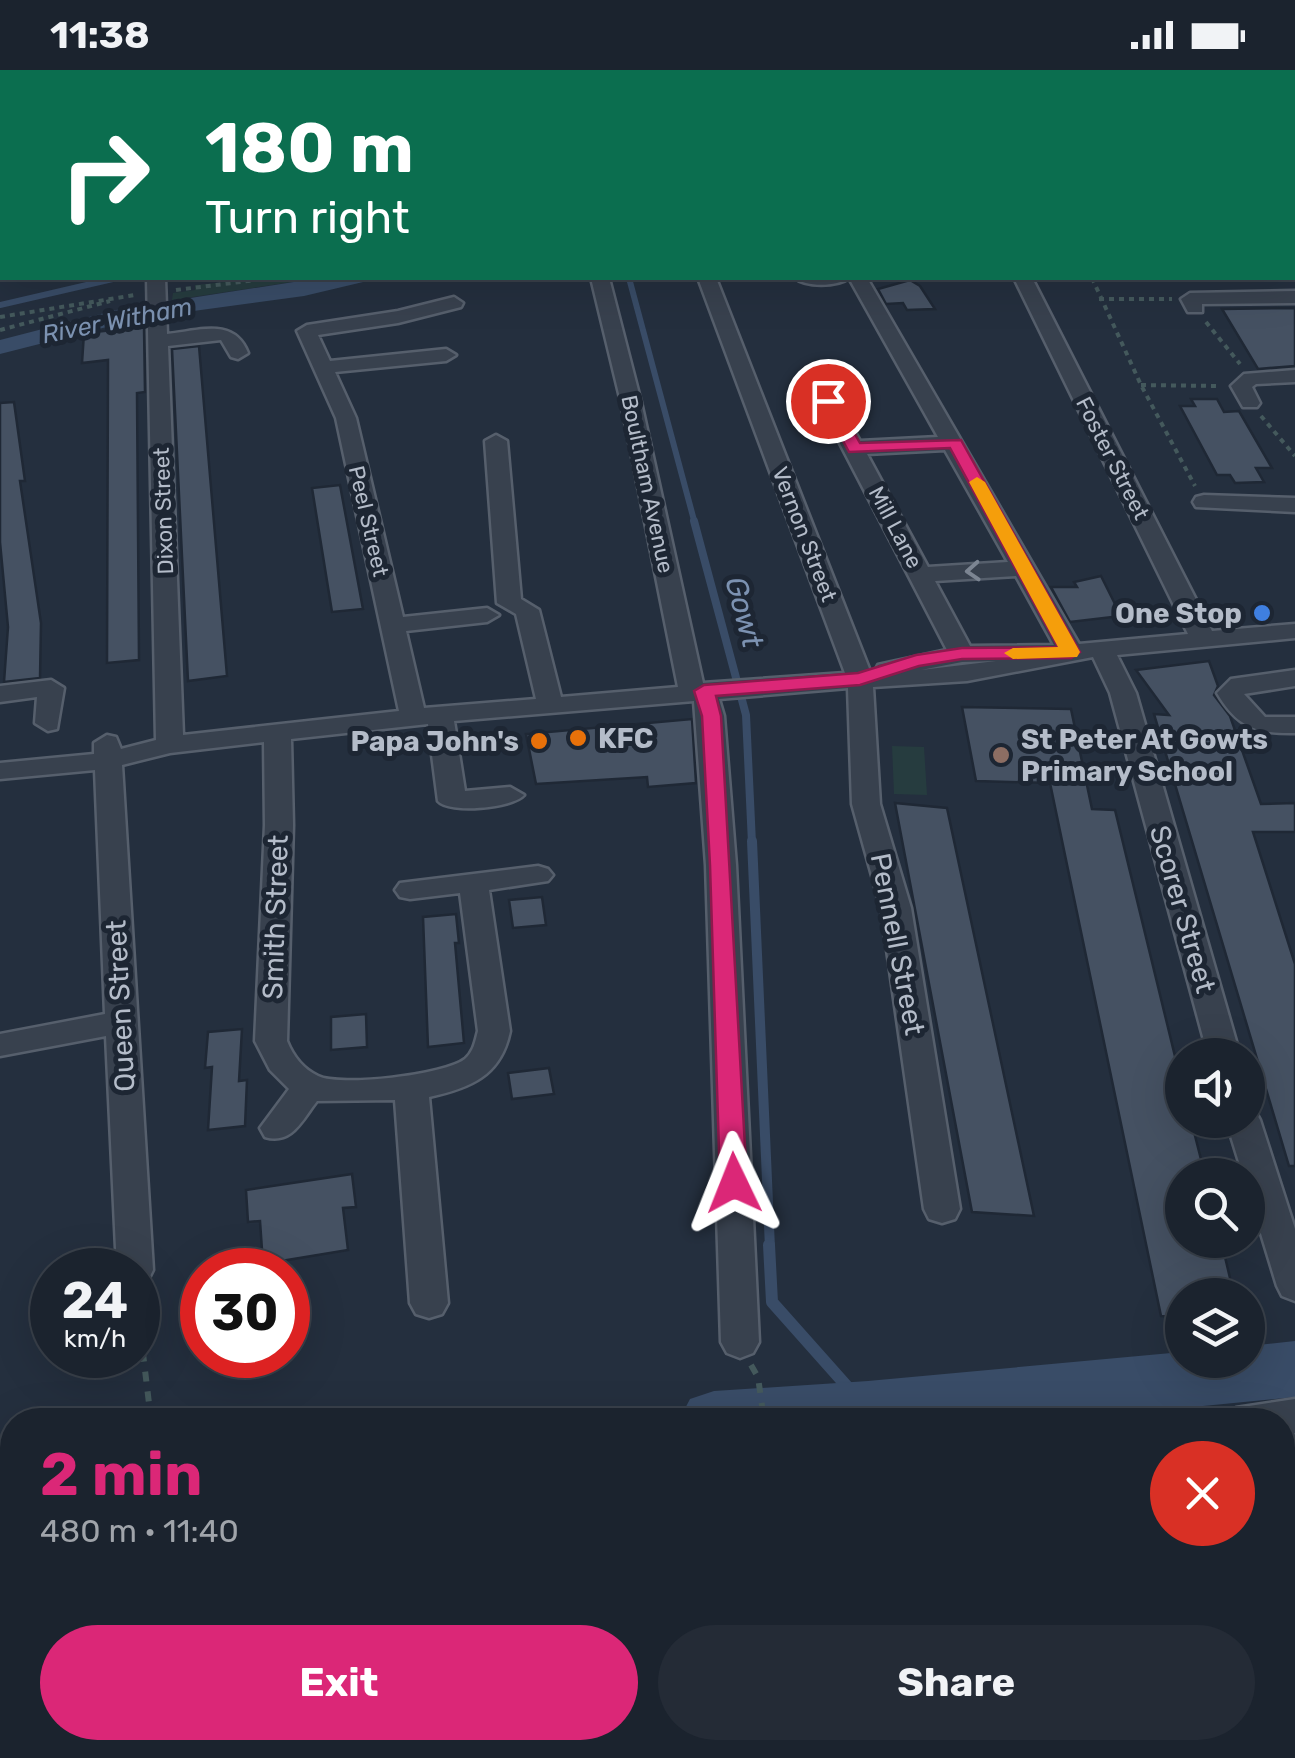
<!DOCTYPE html>
<html lang="en">
<head>
<meta charset="utf-8">
<style>
  :root { --surface:#1b232e; --page:#242b36; --text:#f1f3f6; --muted:#a0a4aa; --line:#39404a; --accent:#db2777 }
  body { margin:0; font-family:Rubik,sans-serif; background:var(--page); color:var(--text); height:100vh; display:flex; flex-direction:column; font-size:38px; white-space:nowrap }
  * { box-sizing:border-box; margin:0 }
  p { font-size:32px; color:var(--muted) }
  .icon { flex:none; width:55px; height:55px; fill:none; stroke:currentColor; stroke-width:2; stroke-linecap:round; stroke-linejoin:round }
  .map { position:relative; flex:1; overflow:hidden }
  .details { position:absolute; left:0px; top:1338px; width:1295px; height:352px; display:flex; flex-direction:column; background:var(--surface); border-radius:40px 40px 0 0; box-shadow:0 10px 40px #0002,0 0 0 2px var(--line) }
  .details>* { flex:none }
  .hud { position:absolute; left:0px; top:0px; width:1295px; height:210px; box-shadow:0 10px 40px #0002,0 0 0 2px var(--line); background:#0b6e4f; color:#fff; overflow:hidden }
  .buttons { position:absolute; left:1165px; top:968px; display:grid; gap:20px }
  .buttons a { display:grid; place-items:center; width:100px; height:100px; border-radius:50%; background:var(--surface); box-shadow:0 10px 40px #0002,0 0 0 2px var(--line); font-size:50px }
  .speed { position:absolute; left:30px; top:1178px; display:flex; gap:20px; font-size:50px; font-weight:700; text-align:center }
  .speed>* { display:grid; place-content:center; width:130px; height:130px; border-radius:50%; background:var(--surface); box-shadow:0 10px 40px #0002,0 0 0 2px var(--line); line-height:1 }
  .speed small { font-size:25px; font-weight:400 }
  .speed .limit { border:15px solid #d22; background:#fff; color:#111 }
  .pin { position:absolute; display:grid; place-items:center; width:85px; height:85px; color:#fff; margin:-42px; border:5px solid #fff; border-radius:50%; box-shadow:0 2px 10px #0007 }
  .me { position:absolute; width:110px; margin:-55px; rotate:358deg; stroke-linejoin:round; filter:drop-shadow(0 0 8px #0008) }
  .turn { display:flex; align-items:center; gap:35px; height:210px; padding:0 40px; font-size:45px }
  .turn .icon { width:130px; height:130px; stroke-width:2.5 }
  .turn b { display:block; font-size:70px; line-height:85px }
  .round { display:grid; place-items:center; flex:none; width:105px; height:105px; border-radius:52px; background:var(--page) }
  .head { display:flex; align-items:center; justify-content:space-between; height:170px; padding:0 40px }
  h1 { font-size:60px; font-weight:700; line-height:75px; color:var(--accent) }
  .action { display:flex; gap:20px; margin-top:auto; padding:20px 40px }
  .action a { flex:1; height:115px; border-radius:60px; background:var(--accent); color:#fff; font-size:40px; font-weight:700; line-height:115px; text-align:center }
  .action a+a { background:var(--page); color:var(--text) }
  .status { display:flex; justify-content:space-between; align-items:center; height:70px; padding:0 50px; background:var(--surface); direction:ltr }
  .status svg { height:28px; fill:currentColor }
  .map>svg:first-child { display:block }
  .green { fill:#263c3f }
  .water { fill:#394c67 }
  .lines { fill:none; stroke-linecap:round; stroke-linejoin:round }
  .stream-far3 { stroke:#394c67; stroke-width:6 }
  .stream-far2 { stroke:#394c67; stroke-width:8 }
  .stream-far1 { stroke:#394c67; stroke-width:10 }
  .stream { stroke:#394c67; stroke-width:12 }
  .river { fill:#394c67; fill-rule:evenodd }
  .building { fill:#455162; stroke:#1f2835; stroke-width:2.5 }
  .minor-casing { stroke:#565f6c; stroke-width:5 }
  .path-far1 { stroke:#44595c; stroke-width:4; stroke-dasharray:5 5; stroke-linecap:butt }
  .path { stroke:#44595c; stroke-width:6; stroke-dasharray:10 10; stroke-linecap:butt }
  .minor { fill:#38414e; fill-rule:evenodd }
  .oneway { stroke:#7c8592 }
  .route { fill:#db2777; stroke:#8e194d; stroke-width:2.5 }
  .slow { fill:#f59e0b }
  .shop-dot { fill:#3f7fe0; stroke:#1d2633; stroke-width:4 }
  .food-dot { fill:#e8710a; stroke:#1d2633; stroke-width:4 }
  .education-dot { fill:#8d6e63; stroke:#1d2633; stroke-width:4 }
  .labels { text-anchor:middle; stroke-width:10; stroke-linejoin:round; paint-order:stroke }
  .far-street-label { font-size:22px; fill:#b4bcc9; stroke:#1d2633 }
  .far-water-label { font-size:25px; font-style:italic; fill:#7c92b1; stroke:#1d2633 }
  .poi-label { font-size:28px; font-weight:bold; fill:#b4bcc9; stroke:#1d2633; text-anchor:end }
  .street-label { font-size:28px; fill:#b4bcc9; stroke:#1d2633 }
  .water-label { font-size:30px; font-style:italic; fill:#7c92b1; stroke:#1d2633 }
</style>
</head>
<body>
<div class="status"><b>11:38</b><svg viewBox="0 0 49 12"><path d="M0 12V9h3v3zM5 12V6h3v6zM10 12V3h3v9zM15 12V0h3v12zM26 1h20v11H26zM47 4h2v5h-2z"/></svg></div>
<div class="map">
<svg width="1295" height="1688" viewBox="0 0 1295 1688">
  <rect width="100%" height="100%" fill="#242f3e"/>
  <g class="green">
    <polygon points="265,208 319,208 172,230 173,223 195,220 195,215"/>
    <polygon points="892,676 924,677 927,725 894,724"/>
    <polygon points="12,1462 12,1678 556,1678 557,1688 0,1688 0,1463"/>
  </g>
  <polygon class="water" points="319,208 380,208 304,226 142,248 0,284 0,270 120,239"/>
  <g class="lines">
    <g class="stream-far3">
      <polyline points="629,208 695,454"/>
      <polyline points="0,235 117,208"/>
    </g>
    <polyline class="stream-far2" points="694,451 746,645 752,773"/>
    <polyline class="stream-far1" points="752,771 770,1178"/>
    <polyline class="stream" points="769,1175 772,1232 868,1340"/>
    <g class="river">
      <polygon points="1295,1271 1295,1327 1060,1350 679,1350 690,1329 714,1321 868,1311 1182,1282 1182,1290 1248,1290 1248,1276"/>
      <polygon points="0,1369 12,1369 12,1430 0,1431"/>
    </g>
  </g>
  <g class="building">
    <polygon points="910,210 920,216 935,239 907,240 903,233 886,234 878,219"/>
    <polygon points="1295,238 1295,296 1258,299 1222,239"/>
    <polygon points="144,257 145,322 137,323 139,590 107,593 108,290 82,293 84,263"/>
    <polygon points="199,276 227,606 188,611 172,279"/>
    <polygon points="1191,329 1217,329 1224,342 1239,341 1272,398 1256,398 1264,412 1235,413 1230,405 1217,405 1180,336 1195,336"/>
    <polygon points="14,332 25,411 20,411 41,553 40,608 4,612 8,557 0,472 0,333"/>
    <polygon points="340,415 363,539 332,542 312,418"/>
    <polygon points="1101,506 1121,546 1070,552 1051,517 1077,517 1074,512"/>
    <polygon points="1209,591 1218,616 1214,625 1230,646 1261,734 1295,733 1295,762 1253,762 1295,894 1295,1096 1289,1096 1154,644 1169,645 1136,600"/>
    <polygon points="962,637 1071,639 1092,739 1115,740 1182,1015 1182,1050 1191,1050 1205,1105 1182,1105 1182,1170 1221,1170 1234,1225 1182,1225 1182,1247 1161,1246 1050,713 976,711"/>
    <polygon points="692,649 696,713 648,717 647,707 536,714 526,664"/>
    <polygon points="895,733 947,738 1034,1146 972,1142"/>
    <polygon points="542,827 546,855 513,858 509,830"/>
    <polygon points="456,844 459,873 455,873 464,973 428,977 423,847"/>
    <polygon points="366,944 367,977 331,980 331,947"/>
    <polygon points="242,959 239,1011 247,1010 245,1056 208,1060 212,997 205,998 208,962"/>
    <polygon points="549,998 554,1024 512,1029 508,1003"/>
    <polygon points="352,1104 356,1137 343,1138 348,1180 263,1194 260,1151 248,1152 246,1120"/>
  </g>
  <g class="lines">
    <defs>
      <g id="minor">
        <rect x="384" y="0" width="14" height="2"/>
        <rect x="499" y="0" width="14" height="2"/>
        <rect x="0" y="22" width="2" height="8"/>
        <rect x="1292" y="54" width="3" height="10"/>
        <rect x="1292" y="80" width="3" height="10"/>
        <rect x="0" y="91" width="2" height="10"/>
        <rect x="0" y="127" width="2" height="10"/>
        <rect x="1292" y="159" width="3" height="10"/>
        <path d="M147,208H165L167,264C199,261 234,247 248,283L238,289L231,287L221,270L168,276L183,665L399,641L336,348L297,261L307,255L398,241L454,227L463,233L461,237L398,253L318,265L330,291L446,279L456,285L446,291L335,302L356,348L403,547L487,538L499,545L487,552L406,561L424,638L536,629L516,544L497,533L485,371L496,365L507,371L521,529L539,540L561,627L678,617L621,332L591,208H609L641,332L703,613L845,603L698,208H716L870,601H875L878,595L947,580L818,331L828,325L835,327L860,371L938,367L849,208C837,217 805,217 795,208H867L1079,574L1188,564L1014,208H1032L1212,561L1295,554V568L1117,585L1136,623L1240,985H1208L1110,623L1093,587L967,611L873,617L880,734L911,838L960,1139L955,1149L942,1153L929,1149L924,1139L881,838L852,734L848,618L719,629L724,646L736,795L759,1272L753,1283L740,1288L727,1283L721,1272L706,795L694,631L454,651L465,721L510,717L524,725C513,738 449,744 438,731L428,654L291,669L293,755L287,971C293,986 303,999 318,1006C340,1017 445,1005 465,989C474,981 475,972 478,961L460,823L410,829L400,827L395,820L400,813L538,796L548,799L553,805L548,811L489,820L510,961C501,1006 470,1018 429,1027L448,1233L442,1244L429,1248L416,1244L410,1233L395,1030L317,1031C302,1050 292,1075 265,1067L260,1058L289,1019L270,1000L255,971L265,755L264,672L170,683L122,695L153,1200L148,1210L138,1214V1200H117L106,966L0,986V964L105,944L95,700L0,709V693L94,684V673L107,665L116,667L121,679L156,670ZM945,380L1008,492L928,497L867,384ZM1016,506L1054,575L970,576L935,511ZM996,591L921,600L962,592Z"/>
        <polygon points="1295,221 1295,233 1202,234 1202,242 1188,242 1181,229 1190,223"/>
        <polygon points="1295,300 1295,312 1256,314 1252,317 1260,333 1257,337 1243,337 1231,316 1244,304"/>
        <polygon points="1204,425 1295,428 1295,442 1196,437 1193,432 1196,427"/>
        <path d="M1295,600V616L1244,624L1265,647H1295V663C1256,664 1237,657 1217,623L1231,609Z"/>
        <polygon points="51,610 64,618 57,659 48,661 35,653 37,627 0,632 0,616"/>
        <polygon points="1248,1039 1255,1041 1260,1050 1295,1159 1295,1231 1282,1226 1277,1216 1248,1121 1248,1105 1243,1105 1226,1050 1248,1050"/>
        <polygon points="1295,1329 1295,1363 1282,1364 1282,1350 1230,1350 1236,1338"/>
        <polygon points="12,1425 12,1461 0,1462 0,1426"/>
        <polygon points="1295,1626 1295,1670 1282,1671 1282,1627"/>
        <polygon points="899,1678 947,1678 951,1688 903,1688"/>
      </g>
    </defs>
    <use href="#minor" class="minor-casing"/>
    <g class="path-far1">
      <polyline points="1092,208 1141,315 1195,416"/>
      <polyline points="176,220 272,208"/>
      <polyline points="1099,229 1172,229"/>
      <polyline points="0,247 135,225"/>
      <polyline points="1206,252 1240,294"/>
      <polyline points="0,260 110,231"/>
      <polyline points="1141,315 1218,316"/>
      <polyline points="1261,346 1295,386"/>
    </g>
    <g class="path">
      <polyline points="138,1242 151,1350"/>
      <polyline points="751,1295 758,1307 764,1350"/>
    </g>
    <use href="#minor" class="minor"/>
  </g>
  <defs><path id="oneway-chevron" d="M-2-3.5L2.5 0L-2 3.5" fill="none" stroke-width="1.6" stroke-linecap="round" stroke-linejoin="round" transform="scale(2.5)"/></defs>
  <use class="oneway" href="#oneway-chevron" transform="translate(973 501) rotate(176)"/>
  <polygon class="route" points="823,327 834,327 860,373 961,370 1080,582 1071,588 962,589 919,596 860,615 716,626 721,646 747,1113 743,1120 724,1120 720,1113 710,795 702,646 694,621 704,615 858,603 916,585 962,578 1058,577 950,378 849,382 821,331"/>
  <polygon class="slow" points="977,407 985,412 1080,582 1077,587 1013,589 1004,583 1013,578 1058,577 969,412"/>
  <circle class="shop-dot" cx="1262" cy="543" r="10"/>
  <g class="food-dot">
    <circle cx="578" cy="668" r="10"/>
    <circle cx="539" cy="671" r="10"/>
  </g>
  <circle class="education-dot" cx="1001" cy="685" r="10"/>
  <g class="labels">
    <g class="far-street-label">
      <text transform="translate(1113 388) rotate(63)" y="8">Foster Street</text>
      <text transform="translate(648 414) rotate(78)" y="8">Boultham Avenue</text>
      <text transform="translate(163 441) rotate(-92)" y="8">Dixon Street</text>
      <text transform="translate(369 451) rotate(77)" y="8">Peel Street</text>
      <text transform="translate(896 457) rotate(62)" y="8">Mill Lane</text>
      <text transform="translate(805 464) rotate(69)" y="8">Vernon Street</text>
    </g>
    <g class="far-water-label">
      <text transform="translate(117 250) rotate(-11)" y="9">River Witham</text>
    </g>
    <g class="poi-label">
      <text x="1242" y="553">One Stop</text>
      <text x="598" y="678" text-anchor="start">KFC</text>
      <text x="1021" y="679" text-anchor="start">St Peter At Gowts<tspan x="1021" dy="32">Primary School</tspan></text>
      <text x="519" y="681">Papa John's</text>
    </g>
    <g class="street-label">
      <text transform="translate(1183 839) rotate(74)" y="10">Scorer Street</text>
      <text transform="translate(275 847) rotate(-88)" y="10">Smith Street</text>
      <text transform="translate(898 874) rotate(79)" y="10">Pennell Street</text>
      <text transform="translate(120 936) rotate(-93)" y="10">Queen Street</text>
    </g>
    <g class="water-label">
      <text transform="translate(744 542) rotate(75)" y="10">Gowt</text>
    </g>
  </g>
</svg>
<div class="buttons">
<a><svg class="icon" aria-label="sound" viewBox="0 0 24 24"><path d="M4 9h4l5-4v14l-5-4H4zM17 9q2 3 0 6"/></svg></a>
<a><svg class="icon" aria-label="search" viewBox="0 0 24 24"><circle cx="10" cy="10" r="6"/><path d="M15 15l6 6"/></svg></a>
<a><svg class="icon" aria-label="layers" viewBox="0 0 24 24"><path d="M12 4l9 5-9 5-9-5zM3 14l9 5 9-5"/></svg></a>
</div>
<div class="speed"><div>24<small>km/h</small></div><div class="limit">30</div></div>
<div class="pin" style="left:828px;top:331px;background:#d93025"><svg class="icon" aria-label="arrive" viewBox="0 0 24 24"><path d="M6 21V4h12l-3 4 3 4H6"/></svg></div>
<svg class="me" style="left:734px;top:1113px" viewBox="-20 -20 40 40"><path d="M0-17L14 15 0 8-14 15z" fill="#db2777" stroke="#fff" stroke-width="4"/></svg>
<div class="hud">
<div class="turn"><svg class="icon" aria-label="right" viewBox="0 0 24 24"><path d="M7 20v-9h11M14 6l5 5-5 5"/></svg><div><b>180 m</b>Turn right</div></div>
</div>
<section class="details">
<div class="head"><div><h1>2 min</h1><p>480 m · 11:40</p></div><a class="round" style="background:#d93025;color:#fff"><svg class="icon" aria-label="close" viewBox="0 0 24 24"><path d="M6 6l12 12M18 6L6 18"/></svg></a></div>
<div class="action"><a>Exit</a><a>Share</a></div>
</section>
</div>
</body>
</html>
